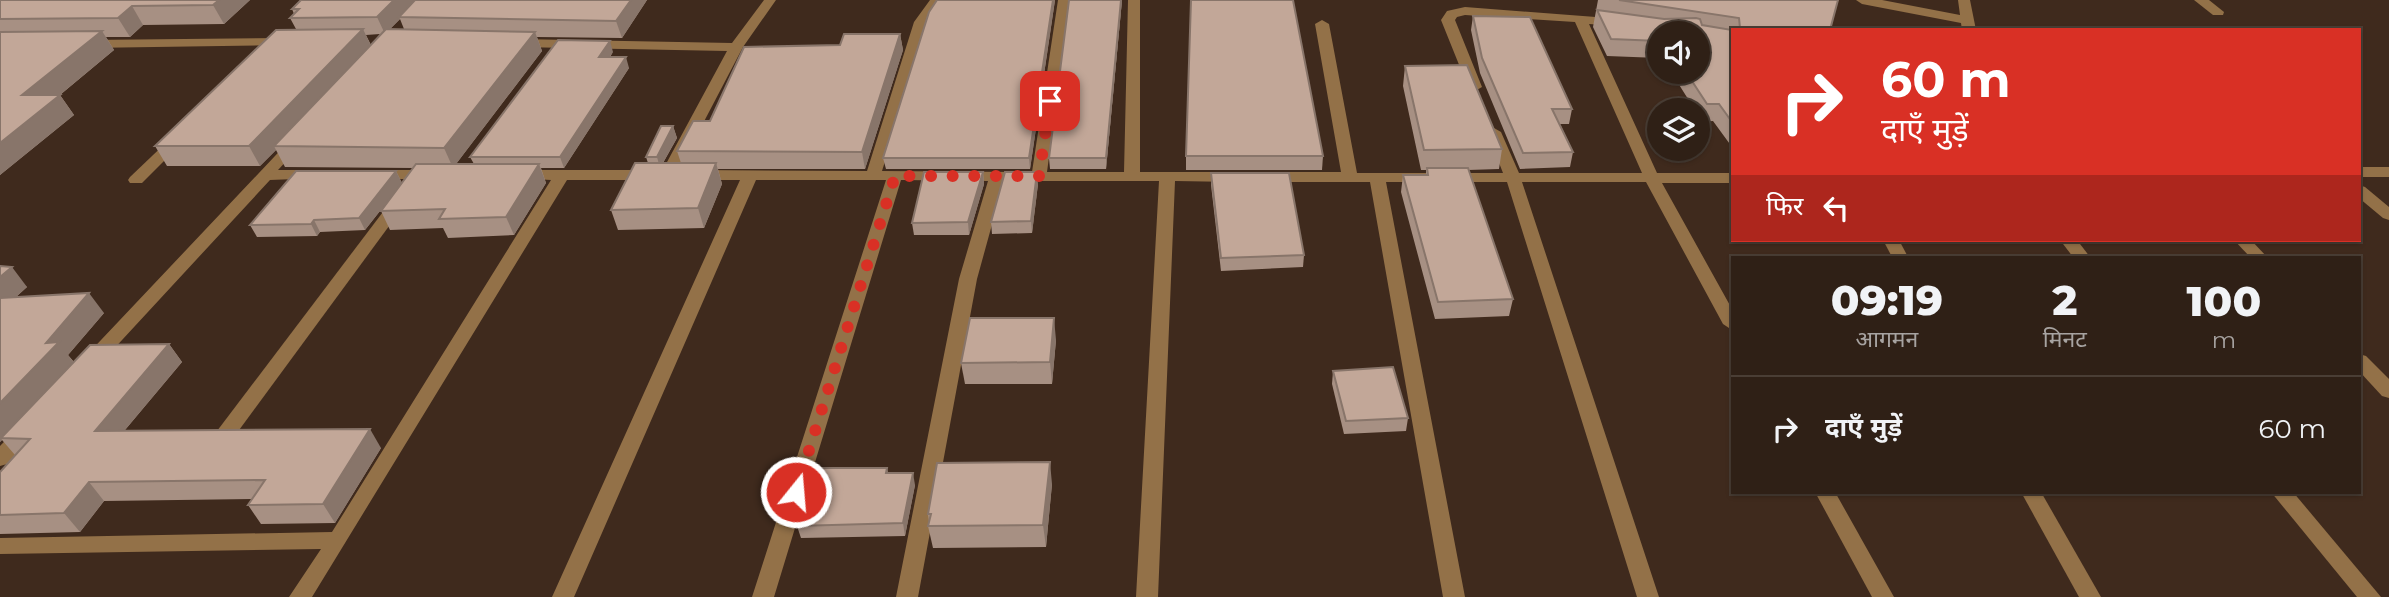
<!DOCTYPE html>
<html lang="hi">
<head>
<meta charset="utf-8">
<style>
  :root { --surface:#2f2016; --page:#3b2d23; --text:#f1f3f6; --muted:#a7a3a1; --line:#4a3e35 }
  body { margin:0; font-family:Montserrat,"Noto Sans Devanagari",sans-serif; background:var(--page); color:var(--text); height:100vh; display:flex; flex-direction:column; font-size:26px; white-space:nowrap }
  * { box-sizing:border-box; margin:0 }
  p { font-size:23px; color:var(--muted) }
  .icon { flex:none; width:38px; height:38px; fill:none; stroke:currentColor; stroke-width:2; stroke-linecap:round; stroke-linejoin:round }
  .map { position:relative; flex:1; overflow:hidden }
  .sheet { position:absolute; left:1731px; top:256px; width:630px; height:238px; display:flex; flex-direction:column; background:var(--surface); border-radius:0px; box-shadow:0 2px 5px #0004,0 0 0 2px var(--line) }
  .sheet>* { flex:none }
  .hud { position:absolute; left:1731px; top:28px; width:630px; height:214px; border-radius:0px; box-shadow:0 2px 5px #0004,0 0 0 2px var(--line); background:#d93025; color:#fff; overflow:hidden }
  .controls { position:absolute; left:1647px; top:21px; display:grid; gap:14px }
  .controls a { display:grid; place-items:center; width:63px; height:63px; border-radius:50%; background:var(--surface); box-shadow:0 2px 5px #0004,0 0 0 2px var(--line); font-size:35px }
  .pin { position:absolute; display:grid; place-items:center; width:60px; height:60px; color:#fff; margin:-30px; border-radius:14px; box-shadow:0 4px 10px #0006 }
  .me { position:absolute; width:77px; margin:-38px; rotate:17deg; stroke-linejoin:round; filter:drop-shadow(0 0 5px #0008) }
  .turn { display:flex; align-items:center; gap:24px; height:147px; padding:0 35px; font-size:32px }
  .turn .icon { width:91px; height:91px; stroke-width:2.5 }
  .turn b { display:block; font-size:49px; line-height:60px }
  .then { display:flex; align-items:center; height:66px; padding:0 35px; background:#0003; gap:14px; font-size:26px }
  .eta { display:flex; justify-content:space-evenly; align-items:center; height:119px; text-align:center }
  .eta b { font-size:42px; font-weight:800; line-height:49px }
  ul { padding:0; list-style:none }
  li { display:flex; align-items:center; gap:21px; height:105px; padding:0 35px; border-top:2px solid var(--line) }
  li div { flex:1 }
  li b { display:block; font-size:26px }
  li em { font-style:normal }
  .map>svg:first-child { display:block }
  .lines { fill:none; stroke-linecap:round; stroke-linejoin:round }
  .minor { fill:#937148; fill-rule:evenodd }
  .wall { fill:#a79083; fill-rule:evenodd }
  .shaded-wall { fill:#88756a }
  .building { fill:#c2a798; stroke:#88756a; stroke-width:2 }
  .route { stroke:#d93025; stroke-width:12; stroke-dasharray:0 21.6 }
</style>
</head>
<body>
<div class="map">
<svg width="2389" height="597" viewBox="0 0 2389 597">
  <rect width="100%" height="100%" fill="#3f2a1d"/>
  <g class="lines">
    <g class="minor">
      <polygon points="764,0 776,0 743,47 676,175 668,180 660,175 727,51 518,47 511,43 518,39 732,43"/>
      <polygon points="930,0 942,0 928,22 882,171 1032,172 1058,0 1070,0 1047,172 1124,172 1128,0 1140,0 1140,172 1235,172 1243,177 1235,182 1175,181 1158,597 1136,597 1159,181 1004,181 977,279 918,597 896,597 959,279 988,181 901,180 774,597 752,597 886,180 756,180 574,597 552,597 740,180 697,180 689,175 697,170 867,171 914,22"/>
      <polygon points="1856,0 1882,0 1960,15 1958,0 1970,0 1976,30 1962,30 1961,23 1862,4"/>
      <polygon points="2194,0 2209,0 2224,12 2223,15 2213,15"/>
      <polygon points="1465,7 1622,19 1624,22 1617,26 1589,24 1657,173 1732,173 1732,183 1662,183 1732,309 1732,330 1723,324 1646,182 1522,182 1659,597 1637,597 1507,182 1386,182 1465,597 1443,597 1370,182 1267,182 1259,177 1267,172 1341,172 1315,24 1322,20 1329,24 1357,173 1503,173 1487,132 1494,128 1501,132 1519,173 1642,173 1575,22 1465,15 1457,17 1455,20 1482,87 1475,91 1468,87 1441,20 1447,11"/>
      <polygon points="287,38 294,42 292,45 87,48 80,44 87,40"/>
      <polygon points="178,135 185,139 183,142 142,183 130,183 128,180 130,177 173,136"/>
      <polygon points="296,137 304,142 278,170 315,170 320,172 323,175 320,178 270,180 98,366 84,366 82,362 84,358 291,139"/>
      <rect x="2359" y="167" width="30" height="10"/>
      <polygon points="375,170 431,170 439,175 431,180 370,178 367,175 370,172"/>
      <polygon points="522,170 651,170 659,175 651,180 567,180 312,597 289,597 321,549 0,554 0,538 332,532 551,180 517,178 514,175 517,172"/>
      <polygon points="2359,185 2365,187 2389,207 2389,220 2383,218 2359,198"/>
      <polygon points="398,198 406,203 231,441 217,441 214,436 217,431 392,200"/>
      <polygon points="1883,240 1899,240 1908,257 1892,257"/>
      <polygon points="2060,240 2077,240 2090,257 2073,257"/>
      <polygon points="2234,240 2251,240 2267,257 2250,257"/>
      <polygon points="2359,354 2366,356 2389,379 2389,398 2382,396 2359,371"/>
      <polygon points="26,424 33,426 36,431 33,436 7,464 0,466 0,446 19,426"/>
      <polygon points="1815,492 1835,492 1894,597 1872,597"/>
      <polygon points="2021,492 2041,492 2101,597 2079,597"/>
      <polygon points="2271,492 2293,492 2381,597 2357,597"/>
    </g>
  </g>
  <g class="wall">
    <polygon points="0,0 250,0 224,24 143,25 130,37 106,37 114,50 60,95 74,115 0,175"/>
    <path d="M301,0H647L622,38L537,37L542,51L456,164H474L470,157L613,52L610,57L629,68L564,168H541L546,183L514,235L448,238L443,228L390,230L381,211L413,168L285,167L276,150L260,166H167L155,146L296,29L290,18L294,14L292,9ZM400,19L404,29H390ZM380,34L371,45L366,35Z"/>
    <polygon points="1055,0 1030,169 886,169 883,158"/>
    <polygon points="1122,0 1106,169 1050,169 1049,158"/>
    <polygon points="1598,0 1838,0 1830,30 1732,30 1732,147 1713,121 1702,122 1698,115 1698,110 1695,110 1671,72 1698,72 1698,33 1659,33 1659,58 1607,56 1593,27"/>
    <polygon points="1473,16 1572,109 1569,124 1560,124 1573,152 1570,167 1520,169 1480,73 1471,30"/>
    <polygon points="900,34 903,50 865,169 718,169 722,184 704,228 618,230 611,210 648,163 646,157 673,126 677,138 663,163 681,163 677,151 710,121 840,45"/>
    <polygon points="1405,66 1502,149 1499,169 1468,170 1513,299 1509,316 1435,319 1401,192 1403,175 1426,175 1426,170 1421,170 1403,86"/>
    <polygon points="1186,156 1323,156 1322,170 1186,170"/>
    <polygon points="396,171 402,183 365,230 320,232 317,236 257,237 250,225"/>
    <polygon points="983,172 984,184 969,235 914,235 912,223"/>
    <polygon points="1211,173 1304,255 1303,267 1221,271 1211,185"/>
    <polygon points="1038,184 1032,233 992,234 991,222"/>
    <polygon points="0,266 27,287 16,297 104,313 68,355 74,362 169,344 182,362 125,430 381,448 335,523 261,524 248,505 252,499 104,501 80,532 0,534 0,472 15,455 2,440 0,442"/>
    <polygon points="1056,340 1052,384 965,384 961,363"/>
    <polygon points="1333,371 1408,418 1406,431 1344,434 1332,384"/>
    <polygon points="887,468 888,473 915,485 905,536 801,538 797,526"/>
    <polygon points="1052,484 1046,547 933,548 928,526 929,522 928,514"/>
  </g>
  <g class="shaded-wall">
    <polygon points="219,0 250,0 224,24 213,5"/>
    <polygon points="394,0 417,0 399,17 400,19 385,34 377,17"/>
    <polygon points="631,0 647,0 622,38 616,21"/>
    <polygon points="1053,0 1055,0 1030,169 1029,158"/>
    <polygon points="1121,0 1122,0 1106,169 1106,158"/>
    <polygon points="132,6 143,25 130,37 118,18"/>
    <polygon points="363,29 372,48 274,146 276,150 260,166 249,146"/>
    <polygon points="102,31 114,50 44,108 60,95 74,115 0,175 0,143 22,95"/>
    <polygon points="535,32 542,51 453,168 444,148"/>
    <polygon points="900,34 903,50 865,169 862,152"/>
    <polygon points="610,41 613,52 602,68 599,57"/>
    <polygon points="626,57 629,68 564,168 560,157"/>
    <polygon points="673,126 677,138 660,168 657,157"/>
    <polygon points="716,163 722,184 704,228 698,208"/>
    <polygon points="539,164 546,183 514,235 506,217"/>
    <polygon points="396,171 402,183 365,230 359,218"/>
    <polygon points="983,172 984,184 969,235 968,222"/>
    <polygon points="1037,172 1038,184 1032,233 1031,221"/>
    <polygon points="314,220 320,232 317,236 311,224"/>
    <polygon points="12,267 27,287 0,311 0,277"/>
    <polygon points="89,293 104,313 68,355 74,363 1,438 2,440 0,442 0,403 46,343"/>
    <polygon points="1054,318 1056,340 1052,384 1050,362"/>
    <polygon points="169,344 182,362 109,449 95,431"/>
    <polygon points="370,429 381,448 335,523 323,504"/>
    <polygon points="1050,462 1052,484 1046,547 1043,525"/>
    <polygon points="913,473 915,485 905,536 903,523"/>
    <polygon points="89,482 104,501 80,532 64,513"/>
  </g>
  <g class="building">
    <polygon points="0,0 219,0 213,5 132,6 118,18 0,19"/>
    <polygon points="301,0 394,0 377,17 290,18 299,9 292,9"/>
    <polygon points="415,0 631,0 616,21 399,17"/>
    <polygon points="937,0 1053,0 1029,158 883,158 929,12"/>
    <polygon points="1069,0 1121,0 1106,158 1049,158"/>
    <polygon points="1191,0 1293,0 1323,156 1186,156"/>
    <polygon points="1619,0 1838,0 1830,30 1738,30 1740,28 1739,18"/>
    <polygon points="1597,10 1664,19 1696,18 1700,19 1702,25 1732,30 1732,122 1719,104 1707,104 1686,72 1698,72 1698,33 1659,33 1659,41 1611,39"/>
    <polygon points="1473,16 1530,17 1572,109 1552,109 1573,152 1523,153 1482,58"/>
    <polygon points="363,29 249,146 155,146 276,30"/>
    <polygon points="386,29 535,32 444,148 274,146"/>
    <polygon points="102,31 22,95 60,95 0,143 0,32"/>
    <polygon points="844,34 900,34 862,152 677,151 693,121 710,121 744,47 840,45"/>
    <polygon points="558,40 610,41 599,57 626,57 560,157 470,157"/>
    <polygon points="1467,65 1502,149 1424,150 1405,66"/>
    <polygon points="661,126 673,126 657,157 646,157"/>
    <polygon points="635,163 716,163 698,208 611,210"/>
    <polygon points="416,164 539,164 506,217 439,219 445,209 381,211"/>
    <polygon points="1427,168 1468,168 1513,299 1438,302 1403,175 1428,175"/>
    <polygon points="296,171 396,171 359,218 314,220 311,224 250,225"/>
    <polygon points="924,172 983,172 968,222 912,223"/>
    <polygon points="1005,172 1037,172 1031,221 991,222"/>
    <polygon points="1211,173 1289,173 1304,255 1221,258"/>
    <polygon points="0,266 12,267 0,277"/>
    <polygon points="89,293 46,343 59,342 0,403 0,298"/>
    <polygon points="970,318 1054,318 1050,362 961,363"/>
    <polygon points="169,344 95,431 370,429 323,504 248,505 265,480 89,482 64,513 0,515 0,472 30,439 1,438 90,345"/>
    <polygon points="1393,367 1408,418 1346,421 1333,371"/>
    <polygon points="1050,462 1043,525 928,526 931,514 928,514 937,463"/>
    <polygon points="814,468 887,468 886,473 913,473 903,523 797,526"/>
  </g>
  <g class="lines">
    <polyline class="route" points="796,492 895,176 1039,176 1050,101"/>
  </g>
</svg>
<div class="controls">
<a><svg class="icon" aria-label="sound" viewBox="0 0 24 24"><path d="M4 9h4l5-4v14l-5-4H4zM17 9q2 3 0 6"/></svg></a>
<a><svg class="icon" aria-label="layers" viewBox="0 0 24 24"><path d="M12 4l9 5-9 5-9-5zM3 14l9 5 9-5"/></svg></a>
</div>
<div class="pin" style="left:1050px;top:101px;background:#d93025"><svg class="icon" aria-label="arrive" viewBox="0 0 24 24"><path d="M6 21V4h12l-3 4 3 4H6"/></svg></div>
<svg class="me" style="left:796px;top:492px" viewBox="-20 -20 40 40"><circle r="17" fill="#d93025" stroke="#fff" stroke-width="3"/><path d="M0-11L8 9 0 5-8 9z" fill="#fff"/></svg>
<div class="hud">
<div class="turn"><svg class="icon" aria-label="right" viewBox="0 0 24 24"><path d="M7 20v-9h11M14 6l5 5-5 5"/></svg><div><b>60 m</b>दाएँ मुड़ें</div></div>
<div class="then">फिर<svg class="icon" aria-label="left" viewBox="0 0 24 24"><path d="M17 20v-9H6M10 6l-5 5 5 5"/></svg></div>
</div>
<section class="sheet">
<div class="eta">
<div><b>09:19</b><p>आगमन</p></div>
<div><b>2</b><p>मिनट</p></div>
<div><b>100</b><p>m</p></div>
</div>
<ul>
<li><svg class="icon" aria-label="right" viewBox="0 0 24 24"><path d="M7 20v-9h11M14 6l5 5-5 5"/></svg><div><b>दाएँ मुड़ें</b></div><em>60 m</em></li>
</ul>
</section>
</div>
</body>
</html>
